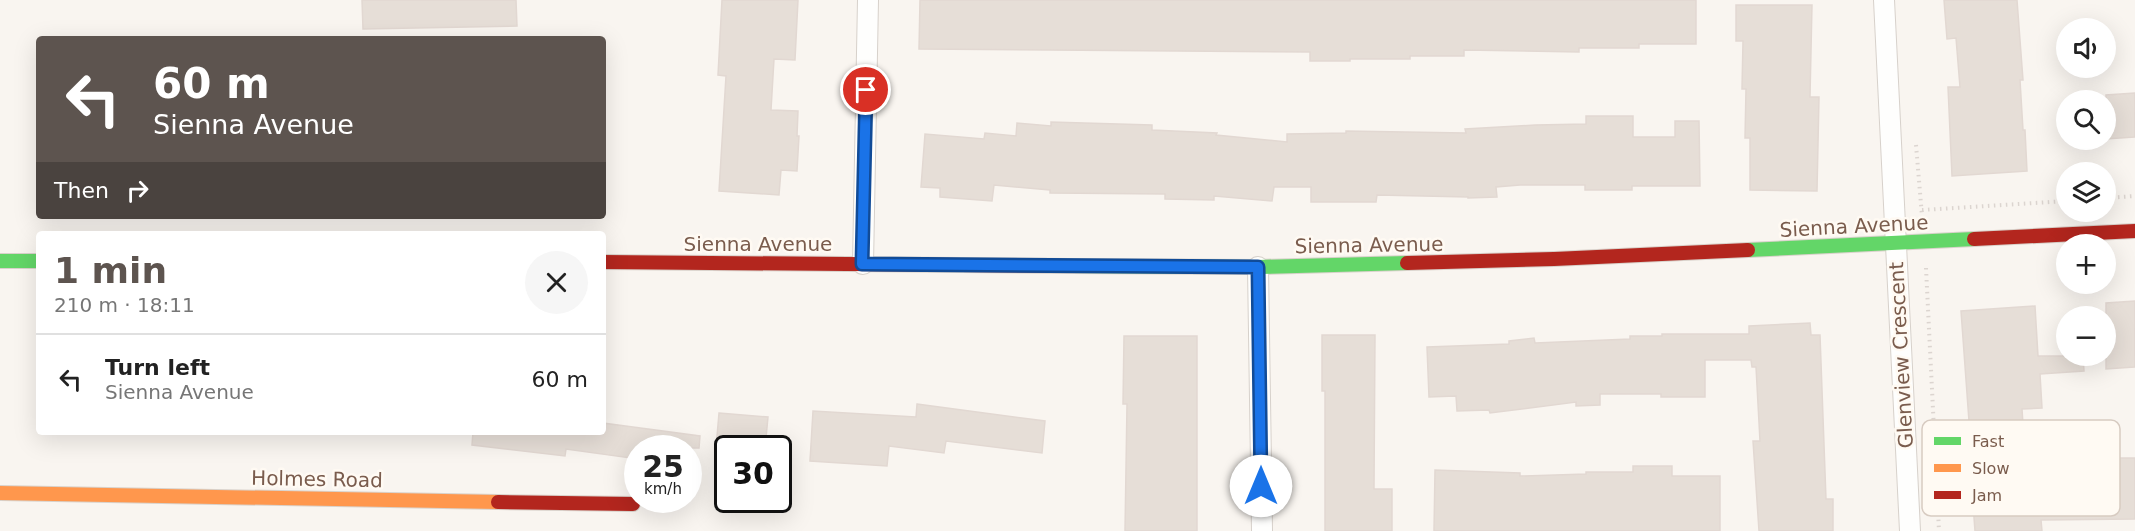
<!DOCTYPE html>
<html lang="en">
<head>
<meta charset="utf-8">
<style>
  :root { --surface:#fff; --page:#f6f6f6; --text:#222; --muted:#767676; --line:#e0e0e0; --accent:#5d544f }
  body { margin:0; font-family:"DejaVu Sans",sans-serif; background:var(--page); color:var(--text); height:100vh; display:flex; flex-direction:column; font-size:22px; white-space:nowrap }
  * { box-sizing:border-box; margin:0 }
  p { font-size:20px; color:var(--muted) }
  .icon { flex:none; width:33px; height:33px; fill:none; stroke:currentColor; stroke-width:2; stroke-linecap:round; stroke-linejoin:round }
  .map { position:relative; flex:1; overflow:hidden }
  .side { position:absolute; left:36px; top:231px; width:570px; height:204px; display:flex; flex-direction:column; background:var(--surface); border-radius:6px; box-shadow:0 6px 24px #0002 }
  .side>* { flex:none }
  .hud { position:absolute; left:36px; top:36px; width:570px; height:183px; border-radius:6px; box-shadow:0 6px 24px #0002; background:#5d544f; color:#fff; overflow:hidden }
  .buttons { position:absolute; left:2056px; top:18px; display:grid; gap:12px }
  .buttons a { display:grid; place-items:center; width:60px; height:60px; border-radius:50%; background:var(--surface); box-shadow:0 6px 24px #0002; font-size:30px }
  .speed { position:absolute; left:624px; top:435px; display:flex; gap:12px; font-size:30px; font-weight:700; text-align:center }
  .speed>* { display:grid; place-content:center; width:78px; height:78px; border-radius:50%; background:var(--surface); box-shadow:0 6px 24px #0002; line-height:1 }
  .speed small { font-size:15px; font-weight:400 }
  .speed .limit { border:3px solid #111; border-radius:9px; background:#fff; color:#111 }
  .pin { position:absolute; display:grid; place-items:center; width:51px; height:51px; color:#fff; margin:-26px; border:3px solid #fff; border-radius:50%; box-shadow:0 2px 6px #0007 }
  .me { position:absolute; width:66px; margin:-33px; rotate:0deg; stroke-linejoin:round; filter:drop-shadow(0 0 4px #0008) }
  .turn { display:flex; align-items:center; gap:21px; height:126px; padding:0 18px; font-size:27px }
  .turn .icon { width:78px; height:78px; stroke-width:2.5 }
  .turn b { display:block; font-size:42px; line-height:51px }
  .then { display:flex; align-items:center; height:57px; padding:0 18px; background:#0003; gap:12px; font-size:22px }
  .round { display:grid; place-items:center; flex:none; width:63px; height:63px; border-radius:32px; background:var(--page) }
  .headline { display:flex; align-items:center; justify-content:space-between; height:102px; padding:0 18px }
  h1 { font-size:36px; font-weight:800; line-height:45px; color:var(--accent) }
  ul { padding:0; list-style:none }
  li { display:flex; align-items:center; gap:18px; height:90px; padding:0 18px; border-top:2px solid var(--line) }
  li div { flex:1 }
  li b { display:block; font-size:22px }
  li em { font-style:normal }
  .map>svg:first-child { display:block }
  .building { fill:#e6ded7; stroke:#e2d8d2; stroke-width:1.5 }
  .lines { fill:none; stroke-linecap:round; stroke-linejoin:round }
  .street-casing { stroke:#d7d1cb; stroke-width:22 }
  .fast-casing { stroke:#d9d2cb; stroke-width:16 }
  .slow-casing { stroke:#d9d2cb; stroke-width:16 }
  .jam-casing { stroke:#d9d2cb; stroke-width:16 }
  .path { stroke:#dcd5d0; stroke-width:4; stroke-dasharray:1.5 4.5; stroke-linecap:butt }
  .street { stroke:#fefefd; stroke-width:20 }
  .fast { stroke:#63d668; stroke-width:14 }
  .slow { stroke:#ff974d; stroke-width:14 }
  .jam { stroke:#b3261e; stroke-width:14 }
  .route-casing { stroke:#114b97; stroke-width:15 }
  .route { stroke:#1a73e8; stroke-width:10 }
  .labels { text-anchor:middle; stroke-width:5; stroke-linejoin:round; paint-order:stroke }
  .street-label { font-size:20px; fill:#7a5c4d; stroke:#fffaf3 }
  .key { fill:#fffaf3; stroke:#d7cbc1; stroke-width:1.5 }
  .key-label { font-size:16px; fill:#7a5c4d }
</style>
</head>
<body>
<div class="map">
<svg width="2135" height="531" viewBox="0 0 2135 531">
  <rect width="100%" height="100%" fill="#f9f5f0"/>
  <g class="building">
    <polygon points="362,0 516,0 517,26 363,29"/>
    <polygon points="722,0 798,0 795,60 774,59 771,110 798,111 797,136 799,136 797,171 781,170 779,195 719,191 726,76 718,75"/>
    <polygon points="920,0 1696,0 1696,44 1639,44 1639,48 1579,48 1579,52 1464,50 1464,56 1410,56 1410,59 1350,59 1350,61 1310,61 1310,52 919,49"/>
    <polygon points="1944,0 2017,0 2023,80 2020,80 2023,130 2025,130 2027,171 1952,176 1948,87 1960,87 1956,38 1947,39"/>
    <polygon points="1736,5 1812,5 1810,97 1819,97 1817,191 1750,190 1750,138 1745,138 1746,89 1742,89 1743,41 1736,41"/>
    <polygon points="2135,93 2135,137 2106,139 2106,95"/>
    <polygon points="1586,116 1633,116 1633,137 1675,137 1675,121 1699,121 1700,186 1632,186 1632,190 1585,190 1585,185 1520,185 1496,187 1497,197 1468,198 1468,197 1377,195 1376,202 1311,202 1311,187 1274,187 1272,201 1214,196 1214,200 1165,199 1165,194 1050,193 1050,190 994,185 992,201 940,197 940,188 921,187 925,134 984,139 985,133 1016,136 1017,123 1051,126 1051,122 1152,125 1152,130 1217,133 1216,135 1287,142 1287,134 1346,133 1346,131 1466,133 1465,129 1535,125 1586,124"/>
    <polygon points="2135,301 2135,367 2106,369 2106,303"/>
    <polygon points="2035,306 2038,356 2083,356 2084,371 2040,374 2042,408 2022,409 2027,486 2073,483 2073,471 2095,471 2095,458 2135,458 2135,519 2041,520 2042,531 1975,531 1972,490 1974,490 1961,311"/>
    <polygon points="1810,323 1811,335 1820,335 1826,499 1833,499 1833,531 1759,531 1753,441 1760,441 1756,367 1752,367 1751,360 1705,360 1705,397 1661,397 1661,394 1600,394 1600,405 1576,406 1576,402 1490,413 1489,410 1457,411 1456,396 1429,397 1427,347 1509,344 1509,341 1534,338 1535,343 1630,339 1630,336 1662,336 1662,334 1749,334 1749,326"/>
    <polygon points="1322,335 1375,335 1374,489 1392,489 1392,531 1325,531 1325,391 1322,391"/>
    <polygon points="1124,336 1197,336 1197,531 1125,531 1127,404 1123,404"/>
    <polygon points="917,404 1045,421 1042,453 946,441 944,453 889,446 887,466 810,461 813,411 916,417"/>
    <polygon points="719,413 768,417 765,448 716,448"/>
    <polygon points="603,423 700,436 699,448 638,448 638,459 566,449 565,456 472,445 473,432 603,432"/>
    <polygon points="1633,466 1672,466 1672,476 1720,476 1720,531 1434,531 1435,470 1520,473 1520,476 1586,474 1586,472 1633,472"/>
  </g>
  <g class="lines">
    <defs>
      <g id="street">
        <polyline points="1884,0 1910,531"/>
        <polyline points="863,264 868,0"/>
        <polyline points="1258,267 1262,531"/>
      </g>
      <g id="fast">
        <polyline points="1748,250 1974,239"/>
        <polyline points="0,261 39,261"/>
        <polyline points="1070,266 1258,267 1407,263"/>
      </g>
      <polyline id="slow" points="0,493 498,502"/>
      <g id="jam">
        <polyline points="1974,239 2135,231"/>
        <polyline points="603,262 1070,266"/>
        <polyline points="1407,263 1554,259 1748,250"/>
        <polyline points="498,502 633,504"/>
      </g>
    </defs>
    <use href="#street" class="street-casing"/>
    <use href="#fast" class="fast-casing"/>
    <use href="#slow" class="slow-casing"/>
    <use href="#jam" class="jam-casing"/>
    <g class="path">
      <polyline points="1916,145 1922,216"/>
      <polyline points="2106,198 2135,196"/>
      <polyline points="1922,210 2067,201"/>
      <polyline points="1926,268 1939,531"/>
    </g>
    <use href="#street" class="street"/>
    <use href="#fast" class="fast"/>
    <use href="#slow" class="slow"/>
    <use href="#jam" class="jam"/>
  </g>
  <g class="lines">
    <defs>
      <polyline id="route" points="866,90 862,264 1258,267 1261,486"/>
    </defs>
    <use href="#route" class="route-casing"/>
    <use href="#route" class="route"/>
  </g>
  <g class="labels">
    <g class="street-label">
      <text transform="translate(1854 226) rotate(-3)" y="7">Sienna Avenue</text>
      <text x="758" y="251">Sienna Avenue</text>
      <text transform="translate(1369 245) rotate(-1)" y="7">Sienna Avenue</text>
      <text transform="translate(1901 355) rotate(-93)" y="7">Glenview Crescent</text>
      <text transform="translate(317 479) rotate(1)" y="7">Holmes Road</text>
    </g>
  </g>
  <rect x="1922" y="420" width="198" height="96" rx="9" class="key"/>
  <rect x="1934" y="437" width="27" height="8" fill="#63d668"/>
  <rect x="1934" y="464" width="27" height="8" fill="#ff974d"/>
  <rect x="1934" y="491" width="27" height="8" fill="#b3261e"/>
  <g class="key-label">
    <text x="1972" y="447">Fast</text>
    <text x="1972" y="474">Slow</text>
    <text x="1972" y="501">Jam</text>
  </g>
</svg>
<div class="buttons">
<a><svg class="icon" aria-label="sound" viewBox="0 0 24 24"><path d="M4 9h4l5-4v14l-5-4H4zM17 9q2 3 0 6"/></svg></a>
<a><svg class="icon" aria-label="search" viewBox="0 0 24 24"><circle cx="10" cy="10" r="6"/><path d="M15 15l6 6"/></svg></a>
<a><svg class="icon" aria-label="layers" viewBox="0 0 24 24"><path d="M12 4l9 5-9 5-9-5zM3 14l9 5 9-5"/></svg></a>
<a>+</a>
<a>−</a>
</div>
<div class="speed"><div>25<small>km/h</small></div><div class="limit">30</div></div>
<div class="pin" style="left:866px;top:90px;background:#d93025"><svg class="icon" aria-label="arrive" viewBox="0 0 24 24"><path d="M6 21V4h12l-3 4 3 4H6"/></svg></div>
<svg class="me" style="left:1261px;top:486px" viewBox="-20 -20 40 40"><circle r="19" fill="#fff"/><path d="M0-13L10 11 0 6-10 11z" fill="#1a73e8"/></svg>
<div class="hud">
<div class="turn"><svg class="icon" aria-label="left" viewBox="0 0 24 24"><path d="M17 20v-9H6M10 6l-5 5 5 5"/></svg><div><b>60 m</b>Sienna Avenue</div></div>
<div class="then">Then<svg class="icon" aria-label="right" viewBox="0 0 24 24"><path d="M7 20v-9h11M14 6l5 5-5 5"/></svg></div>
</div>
<section class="side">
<div class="headline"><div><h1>1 min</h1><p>210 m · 18:11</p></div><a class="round"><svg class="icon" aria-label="close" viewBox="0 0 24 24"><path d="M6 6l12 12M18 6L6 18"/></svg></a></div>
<ul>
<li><svg class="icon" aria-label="left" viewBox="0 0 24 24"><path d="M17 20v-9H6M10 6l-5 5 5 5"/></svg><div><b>Turn left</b><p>Sienna Avenue</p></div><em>60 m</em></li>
</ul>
</section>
</div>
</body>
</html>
